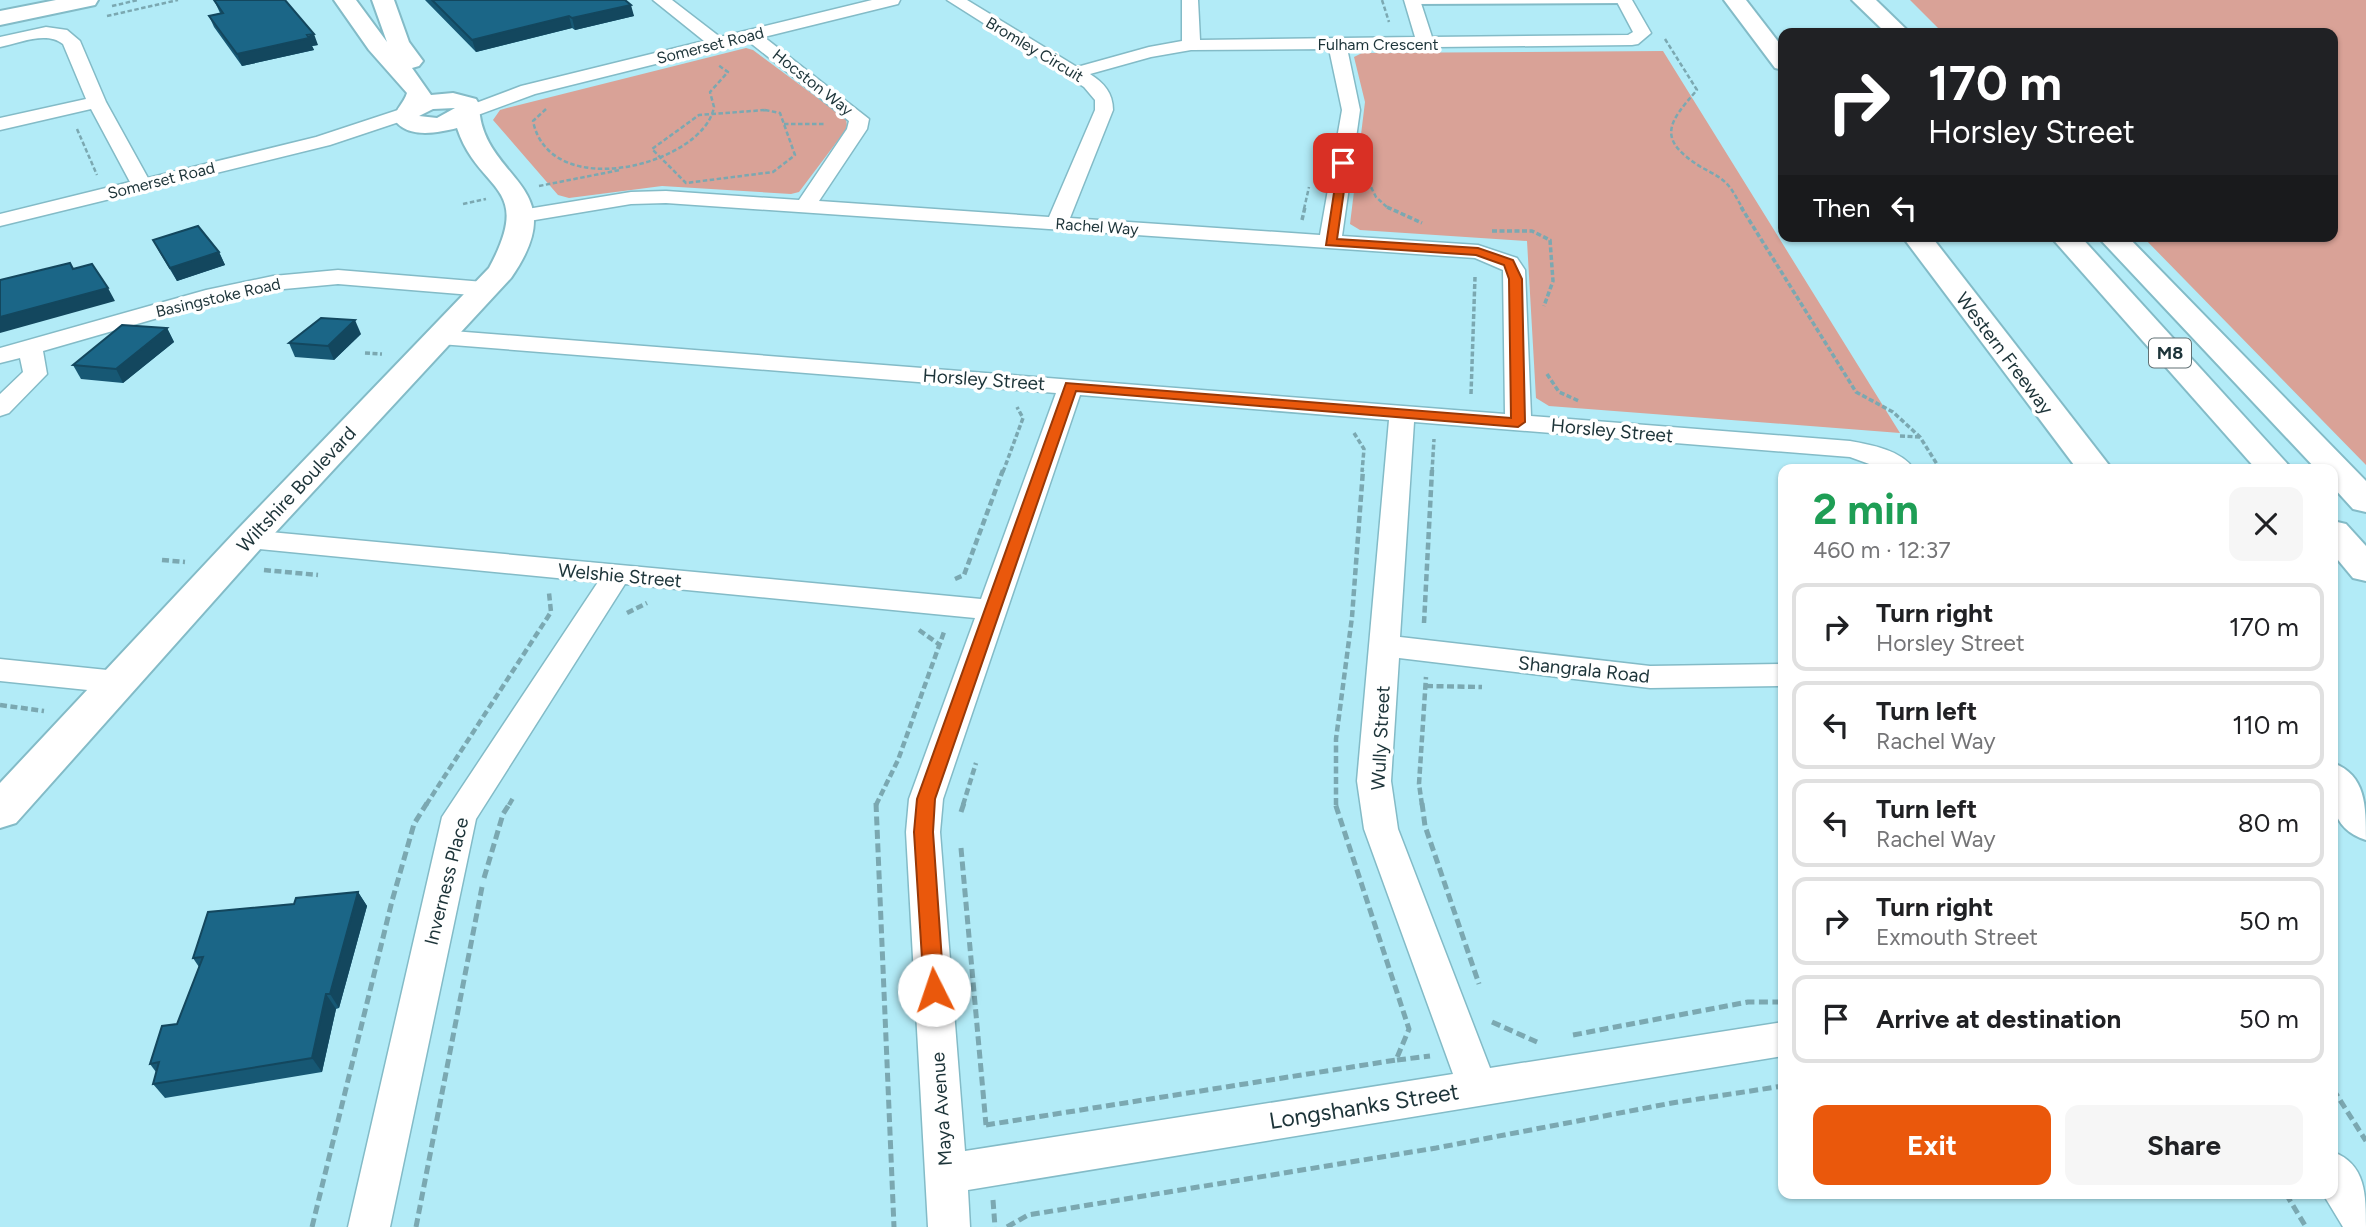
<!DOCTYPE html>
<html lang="en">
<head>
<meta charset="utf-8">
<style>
  :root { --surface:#fff; --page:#f6f6f6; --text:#202124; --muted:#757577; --line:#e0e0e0; --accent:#ea580c }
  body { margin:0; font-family:Figtree,sans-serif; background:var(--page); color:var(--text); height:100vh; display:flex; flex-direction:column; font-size:26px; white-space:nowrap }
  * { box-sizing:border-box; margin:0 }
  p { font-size:23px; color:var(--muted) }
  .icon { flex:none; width:38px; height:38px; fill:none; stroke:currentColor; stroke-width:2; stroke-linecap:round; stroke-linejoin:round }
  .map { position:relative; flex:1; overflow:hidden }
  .details { position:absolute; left:1778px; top:464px; width:560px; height:735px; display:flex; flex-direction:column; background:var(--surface); border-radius:14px; box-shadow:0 2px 5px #0004 }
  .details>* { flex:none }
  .top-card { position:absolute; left:1778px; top:28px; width:560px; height:214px; border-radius:14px; box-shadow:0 2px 5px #0004; background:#202124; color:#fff; overflow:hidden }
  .pin { position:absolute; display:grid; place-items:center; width:60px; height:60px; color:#fff; margin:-30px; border-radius:14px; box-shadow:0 4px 10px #0006 }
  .me { position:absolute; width:77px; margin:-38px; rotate:356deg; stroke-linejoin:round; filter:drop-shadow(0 0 5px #0008) }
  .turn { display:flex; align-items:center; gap:24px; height:147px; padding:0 35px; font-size:32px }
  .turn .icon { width:91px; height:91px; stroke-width:2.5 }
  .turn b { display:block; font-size:49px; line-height:60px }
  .then { display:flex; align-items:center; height:66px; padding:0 35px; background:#0003; gap:14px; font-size:26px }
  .round { display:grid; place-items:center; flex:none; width:74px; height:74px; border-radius:14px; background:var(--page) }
  .headline { display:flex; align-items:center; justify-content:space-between; height:119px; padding:0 35px }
  h1 { font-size:42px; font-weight:700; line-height:52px; color:#1e9e55 }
  .button { display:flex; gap:14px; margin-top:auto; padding:14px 35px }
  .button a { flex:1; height:80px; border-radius:14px; background:var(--accent); color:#fff; font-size:28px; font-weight:700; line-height:80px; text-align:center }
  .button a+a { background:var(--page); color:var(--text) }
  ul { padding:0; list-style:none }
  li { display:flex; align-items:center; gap:21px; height:88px; margin:0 14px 10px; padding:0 21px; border:4px solid var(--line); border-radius:14px }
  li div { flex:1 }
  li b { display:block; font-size:26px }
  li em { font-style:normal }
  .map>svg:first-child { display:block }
  .green { fill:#d9a297 }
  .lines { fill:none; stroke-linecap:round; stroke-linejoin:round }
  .lane-casing { stroke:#83bbc7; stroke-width:4 }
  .street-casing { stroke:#83bbc7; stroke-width:3 }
  .secondary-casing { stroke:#83bbc7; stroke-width:4 }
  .highway-casing { stroke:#83bbc7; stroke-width:4 }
  .path-far3 { stroke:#7ba8b1; stroke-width:2.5; stroke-dasharray:4.5 2.5; stroke-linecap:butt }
  .path-far2 { stroke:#7ba8b1; stroke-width:3.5; stroke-dasharray:5 2.5; stroke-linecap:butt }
  .path-far1 { stroke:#7ba8b1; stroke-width:4.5; stroke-dasharray:7 3.5; stroke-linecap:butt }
  .path { stroke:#7ba8b1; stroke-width:5; stroke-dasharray:9 4.5; stroke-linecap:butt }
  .lane { fill:#fff; fill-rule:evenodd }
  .street { fill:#fff; fill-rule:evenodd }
  .secondary { fill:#fff; fill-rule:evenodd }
  .highway { fill:#fff; fill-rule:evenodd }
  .wall { fill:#175874 }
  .shaded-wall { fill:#13475e }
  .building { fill:#1b6687; stroke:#13475e; stroke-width:2 }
  .route { fill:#ea580c; stroke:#983908; stroke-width:2 }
  .labels { text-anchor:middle; stroke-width:7; stroke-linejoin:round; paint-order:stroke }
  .far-street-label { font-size:16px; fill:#1d3439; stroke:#fff }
  .shield { fill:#fff; stroke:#617174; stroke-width:2 }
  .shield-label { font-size:18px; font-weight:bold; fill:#1d3439 }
  .street-label { font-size:19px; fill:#1d3439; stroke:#fff }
  .near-street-label { font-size:23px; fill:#1d3439; stroke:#fff }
</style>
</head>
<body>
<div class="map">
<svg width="2366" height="1227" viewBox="0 0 2366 1227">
  <rect width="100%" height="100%" fill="#b2ebf7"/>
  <g class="green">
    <polygon points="1910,0 2366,0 2366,465 2142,236 2333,236 2333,33 1943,33"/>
    <polygon points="746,48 753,50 846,119 847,126 845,131 799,192 791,194 662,186 569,198 558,195 493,120 500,110 507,108"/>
    <polygon points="1663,51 1900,433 1549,406 1536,398 1527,241 1360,230 1350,224 1365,102 1354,57 1362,53"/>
  </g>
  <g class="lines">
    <defs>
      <polygon id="lane" points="1410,0 1628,0 1629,1 1625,3 1413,4 1409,2"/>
      <g id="street">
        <path d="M653,0H672L720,37L872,0H900L898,4L764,37L869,119L867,129L819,201L1049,217L1095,110V100L1084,87L947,0H967L1077,67L1149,47L1182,41V0H1198L1200,40L1415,37L1404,0H1420L1432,37L1628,35L1633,32L1616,0H1632L1651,33L1638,44L1632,45L1347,48L1360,110L1342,236L1478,245L1517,258L1525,270L1531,416L1850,441C1872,445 1901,450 1914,469H1883L1850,457L1414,422L1400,637L1650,666L1783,664V686L1650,688L1399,658L1391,781L1398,829L1490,1068L1783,1022V1056L968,1190L970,1227H928L906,832L909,799L975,618L625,584L476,819L390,1227H348L442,817L598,582L249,548L239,545L235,539L239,533L249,530L981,599L1056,393L440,344L432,342L428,337L432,332L440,330L1505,414L1503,270L1475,258L666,203L631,204L523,222L515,221L512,216L515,211L631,192L666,191L799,200L847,129L849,121L748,41L535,94L467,119L457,113L460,109L521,86L704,41ZM1329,49L1342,110L1320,235L1070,218L1113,110C1113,93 1104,83 1090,74L1151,57L1191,50ZM1080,395L1389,420L1357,781L1364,829L1453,1074L965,1151L940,832L943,799Z"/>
        <path d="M46,27L67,30L80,41L106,102L148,178L316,137L407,107L417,113L414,117L330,145L0,226V214L130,182L91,109L0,130V118L86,99L63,44C46,31 20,43 0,47V37Z"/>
        <polygon points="338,270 484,282 492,284 495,289 492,294 484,296 338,284 273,290 210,303 43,351 47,374 9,413 0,416 0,394 23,372 20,358 0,363 0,348 206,290 273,276"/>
        <polygon points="0,659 117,671 128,674 133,682 128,690 117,693 0,681"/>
        <path d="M2333,1152C2366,1164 2366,1195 2366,1227H2343L2323,1194H2333Z"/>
      </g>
      <g id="secondary">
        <polygon points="56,0 98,0 95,5 0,25 0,11"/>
        <path d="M334,0H356L387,42L372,0H394L409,42L423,61L419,66L412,68L431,95L453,93L476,99L479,104C480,181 577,183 511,278L262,547L16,823L0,828V783L236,531L489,268C535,183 479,194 457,128C437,133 407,139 394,119C396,108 404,103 407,93L369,50ZM455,108L437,118L419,116L433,109Z"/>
      </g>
      <g id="highway">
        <polygon points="1724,0 1746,0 1783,48 1783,70 1775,68"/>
        <polygon points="1852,0 1876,0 1910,33 1886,33"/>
        <polygon points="1902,236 1931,236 2112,469 2077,469"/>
        <polygon points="2050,236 2080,236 2292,469 2256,469"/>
        <polygon points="2097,236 2127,236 2366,481 2366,512 2353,509 2333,487 2333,469 2316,469"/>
        <polygon points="2333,521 2346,524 2366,546 2366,581 2353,578 2333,554"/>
        <path d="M2333,763C2366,775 2366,806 2366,840C2328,828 2331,796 2333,763Z"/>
      </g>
    </defs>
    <use href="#lane" class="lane-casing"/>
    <use href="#street" class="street-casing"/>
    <use href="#secondary" class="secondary-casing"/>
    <use href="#highway" class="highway-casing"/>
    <g class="path-far3">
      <polyline points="1382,0 1389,22"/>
      <polyline points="112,6 138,0"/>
      <polyline points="107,16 178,0"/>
      <path d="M1665,39L1697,90C1668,123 1656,139 1701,167C1710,172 1721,177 1728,185C1734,192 1738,201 1743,209"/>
      <path d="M546,109L533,121C550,205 704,164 714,107L710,92L728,72L718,65"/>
      <polygon points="765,110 780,113 795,155 773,172 686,183 652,149 699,115"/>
      <polyline points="784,124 825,124"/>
      <polyline points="77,129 97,175"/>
      <polyline points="1368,181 1376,197 1389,209"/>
      <polyline points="539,186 620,170"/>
      <polyline points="463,204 486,199"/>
      <polyline points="1304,209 1309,187"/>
    </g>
    <g class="path-far2">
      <polyline points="1387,207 1422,223"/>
      <polyline points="1741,207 1856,392 1893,412 1920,437 1940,469"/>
      <polyline points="1302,220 1305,207"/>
      <polyline points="1492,231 1532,231 1550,240 1553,281 1544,306"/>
      <polyline points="365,353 382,354"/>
      <polyline points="1547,374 1559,392 1579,401"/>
      <polyline points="1471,394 1475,277"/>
      <polyline points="1354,433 1364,449 1362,472"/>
      <polyline points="1900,436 1920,437"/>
      <polyline points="1003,472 1023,418 1017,407"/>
      <polyline points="1432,472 1434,439"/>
    </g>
    <g class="path-far1">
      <polyline points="162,560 185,562"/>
      <polyline points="264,570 318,575"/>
      <polyline points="955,579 964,575 1003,470"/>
      <polyline points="627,613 647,603"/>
      <polyline points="1424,623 1432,470"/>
      <polyline points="919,630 940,645"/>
      <polyline points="1426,686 1482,687"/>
      <polyline points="0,705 44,711"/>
      <polyline points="426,805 551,612 549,593"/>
      <polyline points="509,805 513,798"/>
      <polyline points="876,805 898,760 944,632"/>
      <polyline points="963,805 976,763"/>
      <polyline points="1336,805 1336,739 1352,617 1363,470"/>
      <polyline points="1422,805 1419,784 1426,677"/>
    </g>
    <g class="path">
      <polyline points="876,803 894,1227"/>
      <polyline points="1422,803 1425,826 1479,984"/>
      <polyline points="961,812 964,803"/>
      <polyline points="961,848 986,1125"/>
      <polyline points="484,878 503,814 510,803"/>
      <polyline points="1492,1022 1537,1042"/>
      <polyline points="1573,1035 1748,1002 1783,1002"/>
      <polyline points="1397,1060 1430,1056"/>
      <polyline points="2333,1089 2366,1141"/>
      <polyline points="986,1125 1396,1060 1409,1029 1335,803"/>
      <polyline points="2286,1194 2306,1227"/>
      <polyline points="993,1200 995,1227"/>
      <polyline points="312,1227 392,901 414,824 427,803"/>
      <polyline points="416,1227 482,887"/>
      <polyline points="1007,1227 1028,1215 1436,1148 1672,1103 1783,1086"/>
    </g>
    <use href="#lane" class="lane"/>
    <use href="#street" class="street"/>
    <use href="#secondary" class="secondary"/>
    <use href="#highway" class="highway"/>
  </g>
  <g class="wall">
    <polygon points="214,0 318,45 312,46 314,50 242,66 214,27 209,16 220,13"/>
    <polygon points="425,0 625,0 634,16 575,30 572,28 476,52"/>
    <polygon points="153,240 219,252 225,265 177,281 160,253"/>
    <polygon points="167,328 174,342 123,383 81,379 73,365"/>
    <polygon points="361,334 334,360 295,357 289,343"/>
    <polygon points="358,892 367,906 339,1008 336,1009 322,1072 165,1098 153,1084 156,1072 150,1064 177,1024 199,967 193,958 294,904"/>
  </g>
  <g class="shaded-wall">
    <polygon points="631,5 634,16 575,30 572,18"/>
    <polygon points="569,16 572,28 476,52 472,40"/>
    <polygon points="314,34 318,45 312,46 314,50 242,66 237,54"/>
    <polygon points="219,252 225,265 177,281 170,268"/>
    <polygon points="108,288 115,301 0,333 0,317"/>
    <polygon points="355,320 361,334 334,360 328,346"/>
    <polygon points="167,328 174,342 123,383 116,369"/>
    <polygon points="358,892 367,906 339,1008 330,994"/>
    <polygon points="326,994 336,1009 322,1072 312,1058"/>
  </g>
  <g class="building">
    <polygon points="214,0 285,0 314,34 307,35 309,38 237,54 209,16 223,13"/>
    <polygon points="432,0 625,0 631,5 572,18 569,16 472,40"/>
    <polygon points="198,226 219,252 170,268 153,240"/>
    <polygon points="70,263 73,269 92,264 108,288 0,317 0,280"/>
    <polygon points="321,318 355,320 328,346 289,343"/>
    <polygon points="122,325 167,328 116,369 73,365"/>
    <polygon points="358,892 330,994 326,994 312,1058 153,1084 159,1062 150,1064 162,1026 177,1024 203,957 193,958 208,912 294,904 296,898"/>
  </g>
  <polygon class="route" points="1339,160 1348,163 1337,239 1478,248 1513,260 1522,279 1525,422 1518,427 1076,391 935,799 933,832 944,990 941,996 934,998 926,996 924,990 914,832 917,799 1066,383 1511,418 1509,279 1504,265 1476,255 1326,245"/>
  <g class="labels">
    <g class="far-street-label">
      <text x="1378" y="50">Fulham Crescent</text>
      <text transform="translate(710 45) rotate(-14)" y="6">Somerset Road</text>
      <text transform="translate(1035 49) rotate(31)" y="6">Bromley Circuit</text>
      <text transform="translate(813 82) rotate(38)" y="6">Hocston Way</text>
      <text transform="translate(161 180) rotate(-14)" y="6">Somerset Road</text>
      <text transform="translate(1097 226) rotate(4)" y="6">Rachel Way</text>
      <text transform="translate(218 297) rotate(-13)" y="6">Basingstoke Road</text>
    </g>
    <rect class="shield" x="2149" y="338.5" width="42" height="29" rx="5"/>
    <g class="shield-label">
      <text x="2170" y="359">M8</text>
    </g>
    <g class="street-label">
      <text transform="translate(2005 353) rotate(53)" y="7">Western Freeway</text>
      <text transform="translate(984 379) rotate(4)" y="7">Horsley Street</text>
      <text transform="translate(1612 430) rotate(5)" y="7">Horsley Street</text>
      <text transform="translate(296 489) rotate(-47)" y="7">Wiltshire Boulevard</text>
      <text transform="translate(620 575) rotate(5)" y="7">Welshie Street</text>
      <text transform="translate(1584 669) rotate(6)" y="7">Shangrala Road</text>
      <text transform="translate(1380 738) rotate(-87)" y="7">Wully Street</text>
      <text transform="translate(446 881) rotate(-76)" y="7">Inverness Place</text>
      <text transform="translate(941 1109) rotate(-94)" y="7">Maya Avenue</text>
    </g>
    <g class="near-street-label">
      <text transform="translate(1364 1106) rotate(-9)" y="8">Longshanks Street</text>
    </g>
  </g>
</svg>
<div class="pin" style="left:1343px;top:163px;background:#d93025"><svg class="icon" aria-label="arrive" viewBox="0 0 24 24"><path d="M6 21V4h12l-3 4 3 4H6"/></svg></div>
<svg class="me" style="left:934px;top:990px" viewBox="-20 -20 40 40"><circle r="19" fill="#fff"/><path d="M0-13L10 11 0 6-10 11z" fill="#ea580c"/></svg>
<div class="top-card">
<div class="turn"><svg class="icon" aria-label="right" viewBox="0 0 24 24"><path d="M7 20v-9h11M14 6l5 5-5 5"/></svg><div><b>170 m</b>Horsley Street</div></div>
<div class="then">Then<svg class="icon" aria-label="left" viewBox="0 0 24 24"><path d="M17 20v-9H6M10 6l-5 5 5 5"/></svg></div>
</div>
<section class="details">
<div class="headline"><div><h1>2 min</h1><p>460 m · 12:37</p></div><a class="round"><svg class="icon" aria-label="close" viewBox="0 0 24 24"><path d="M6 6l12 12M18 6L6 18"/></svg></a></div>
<ul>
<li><svg class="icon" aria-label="right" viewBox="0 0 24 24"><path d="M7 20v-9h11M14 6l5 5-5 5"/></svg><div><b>Turn right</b><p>Horsley Street</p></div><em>170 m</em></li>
<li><svg class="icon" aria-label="left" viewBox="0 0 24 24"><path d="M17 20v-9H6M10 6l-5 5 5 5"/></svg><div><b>Turn left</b><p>Rachel Way</p></div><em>110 m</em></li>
<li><svg class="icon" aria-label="left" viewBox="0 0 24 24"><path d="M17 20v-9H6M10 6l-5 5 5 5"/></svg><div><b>Turn left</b><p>Rachel Way</p></div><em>80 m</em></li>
<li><svg class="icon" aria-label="right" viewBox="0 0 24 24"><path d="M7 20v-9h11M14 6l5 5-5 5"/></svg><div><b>Turn right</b><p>Exmouth Street</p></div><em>50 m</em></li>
<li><svg class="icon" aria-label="arrive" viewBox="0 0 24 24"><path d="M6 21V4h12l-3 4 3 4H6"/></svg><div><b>Arrive at destination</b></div><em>50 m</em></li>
</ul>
<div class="button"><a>Exit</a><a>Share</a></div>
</section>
</div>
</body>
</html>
